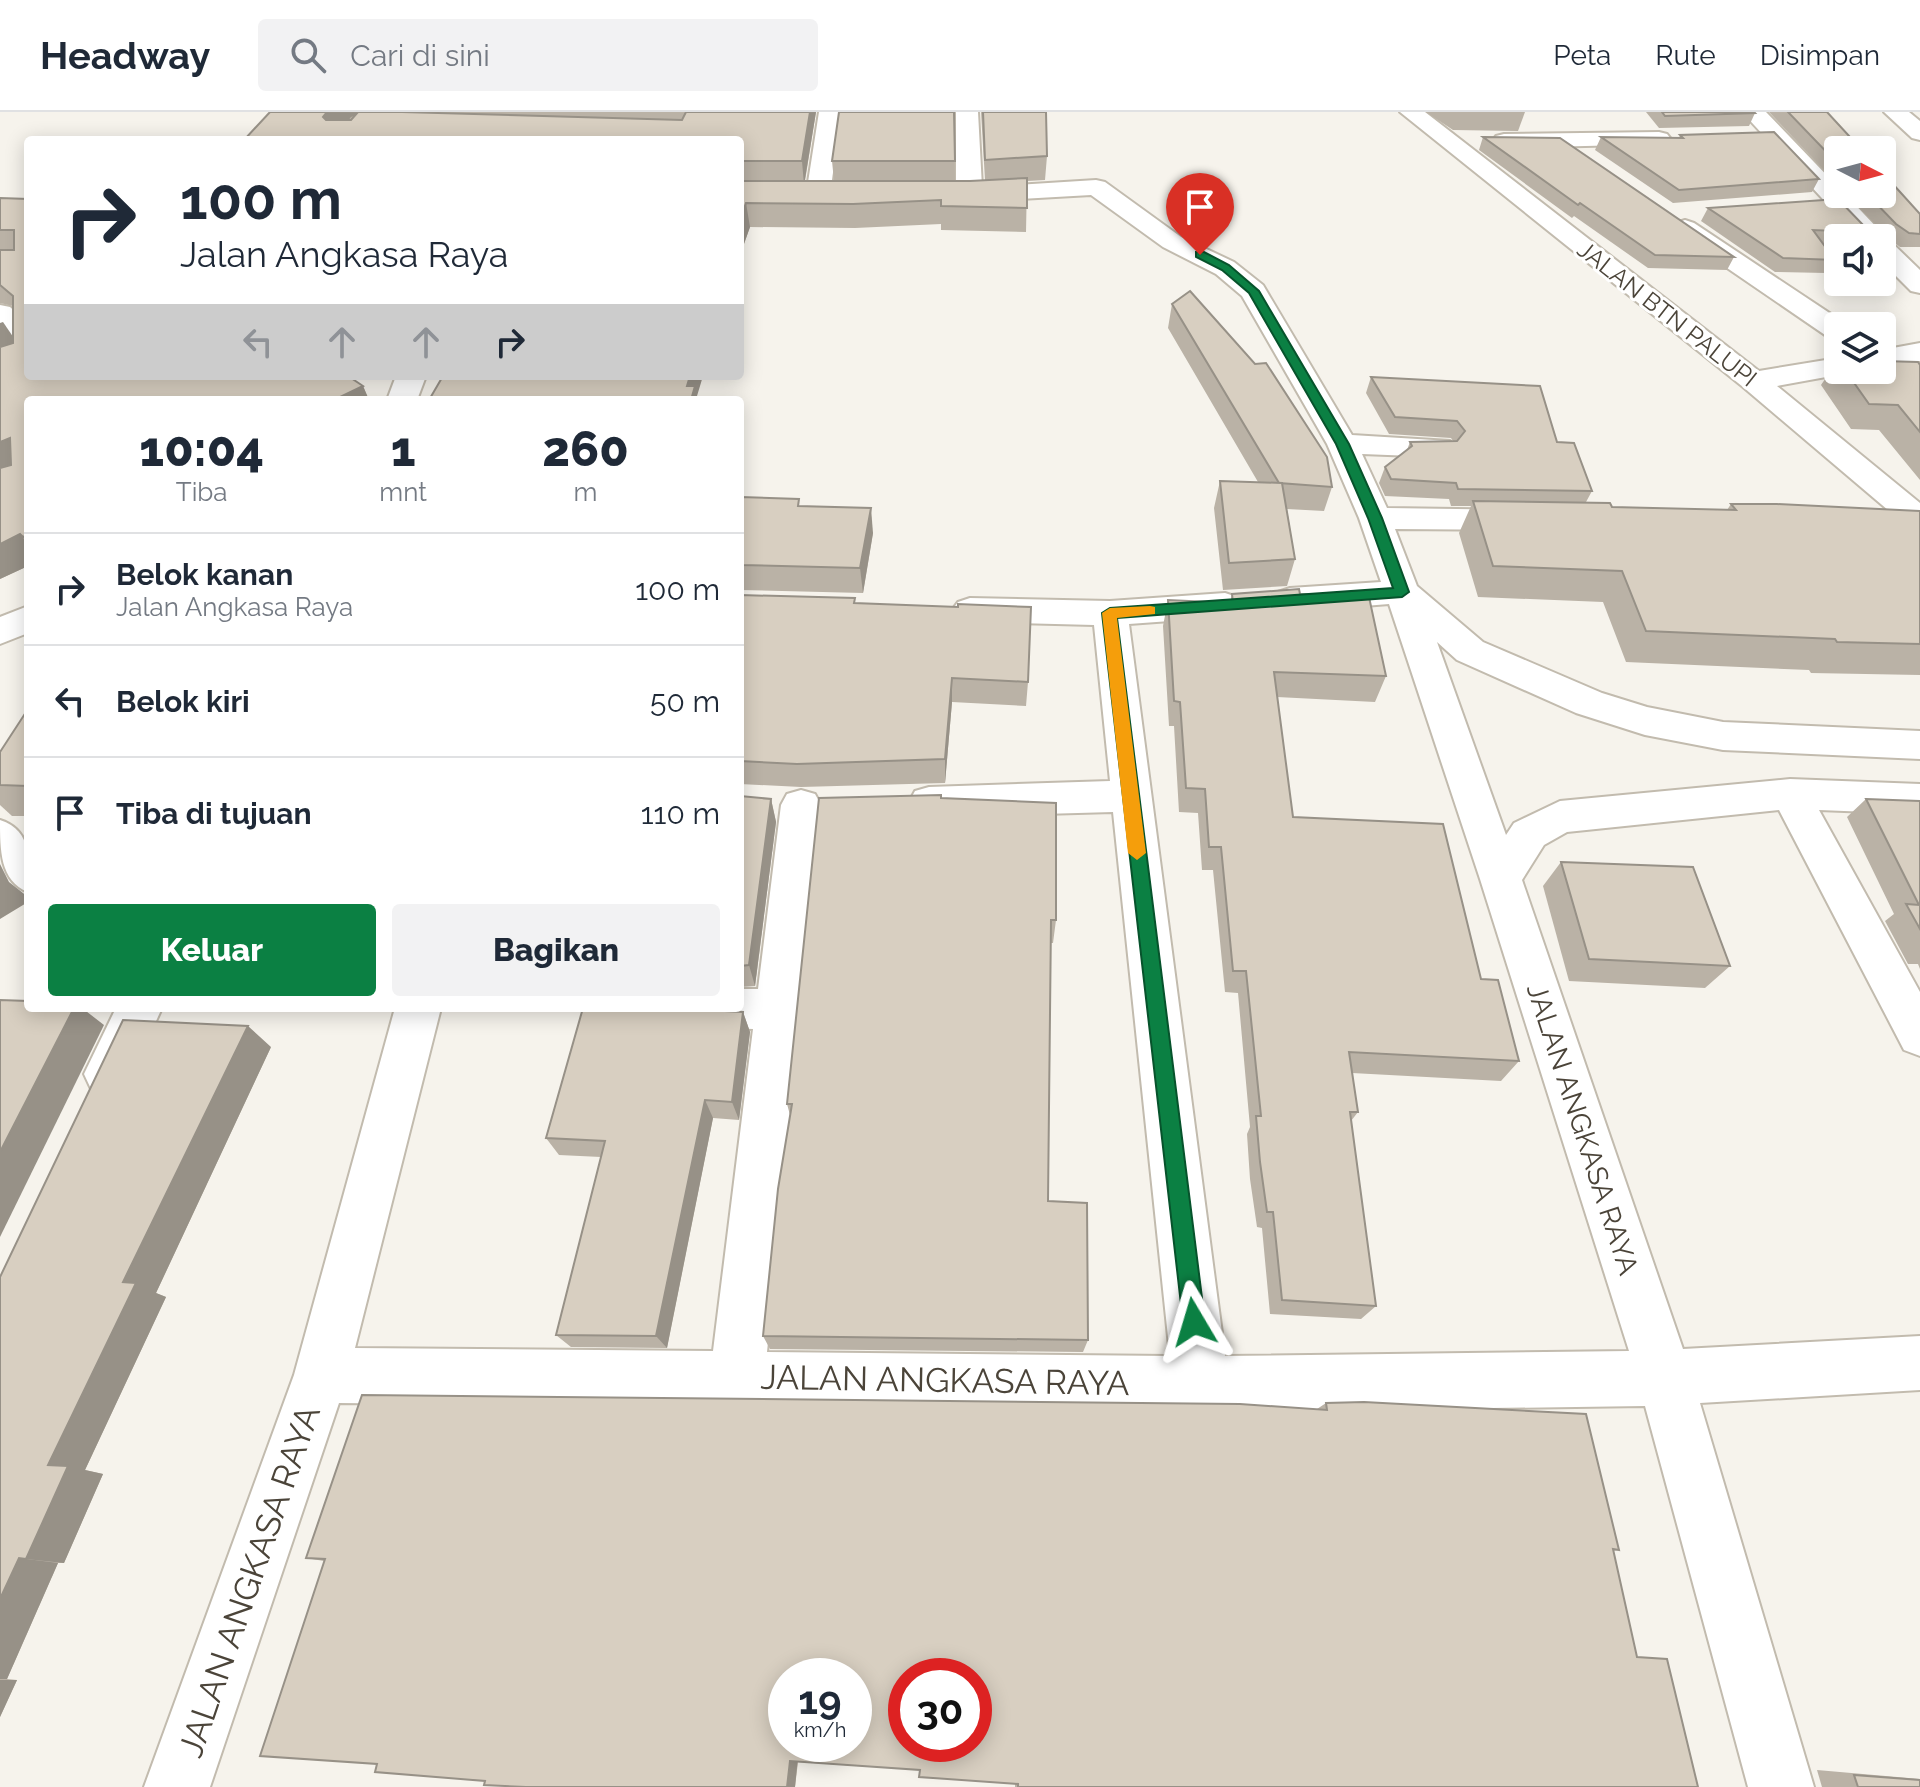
<!DOCTYPE html>
<html lang="id">
<head>
<meta charset="utf-8">
<style>
  :root { --surface:#fff; --page:#f2f2f3; --text:#1f2937; --muted:#747a83; --line:#e0e1e3; --accent:#0b8043 }
  body { margin:0; font-family:Raleway,sans-serif; background:var(--page); color:var(--text); height:100vh; display:flex; flex-direction:column; font-size:30px; white-space:nowrap }
  * { box-sizing:border-box; margin:0 }
  p { font-size:26px; color:var(--muted) }
  .icon { flex:none; width:44px; height:44px; fill:none; stroke:currentColor; stroke-width:2; stroke-linecap:round; stroke-linejoin:round }
  .map { position:relative; flex:1; overflow:hidden }
  .drawer { position:absolute; left:24px; top:284px; width:720px; height:616px; display:flex; flex-direction:column; background:var(--surface); border-radius:8px; box-shadow:0 4px 20px #0003 }
  .drawer>* { flex:none }
  .guide { position:absolute; left:24px; top:24px; width:720px; height:244px; border-radius:8px; box-shadow:0 4px 20px #0003; background:#fff; color:var(--text); overflow:hidden }
  .needle { width:52px; rotate:96deg }
  .tools { position:absolute; left:1824px; top:24px; display:grid; gap:16px }
  .tools a { display:grid; place-items:center; width:72px; height:72px; border-radius:8px; background:var(--surface); box-shadow:0 4px 20px #0003; font-size:40px }
  .speed { position:absolute; left:768px; top:1546px; display:flex; gap:16px; font-size:40px; font-weight:700; text-align:center }
  .speed>* { display:grid; place-content:center; width:104px; height:104px; border-radius:50%; background:var(--surface); box-shadow:0 4px 20px #0003; line-height:1 }
  .speed small { font-size:20px; font-weight:400 }
  .speed .limit { border:12px solid #d22; background:#fff; color:#111 }
  .pin { position:absolute; display:grid; place-items:center; width:68px; height:68px; color:#fff; margin:-82px -34px; border-radius:50% 50% 50% 0; rotate:-45deg; box-shadow:0 0 8px #0007 }
  .pin .icon { rotate:45deg }
  .me { position:absolute; width:88px; margin:-44px; rotate:353deg; stroke-linejoin:round; filter:drop-shadow(0 0 6px #0008) }
  .turn { display:flex; align-items:center; gap:28px; height:168px; padding:0 24px; font-size:36px }
  .turn .icon { width:104px; height:104px; stroke-width:2.5 }
  .turn b { display:block; font-size:56px; line-height:68px }
  .lanes { display:flex; align-items:center; height:76px; padding:0 24px; background:#0003; justify-content:center; gap:40px; direction:ltr }
  .lanes .off { opacity:.35 }
  .eta { display:flex; justify-content:space-evenly; align-items:center; height:136px; text-align:center }
  .eta b { font-size:48px; font-weight:800; line-height:56px }
  .cta { display:flex; gap:16px; margin-top:auto; padding:16px 24px }
  .cta a { flex:1; height:92px; border-radius:8px; background:var(--accent); color:#fff; font-size:32px; font-weight:800; line-height:92px; text-align:center }
  .cta a+a { background:var(--page); color:var(--text) }
  ul { padding:0; list-style:none }
  li { display:flex; align-items:center; gap:24px; height:112px; padding:0 24px; border-top:2px solid var(--line) }
  li div { flex:1 }
  li b { display:block; font-size:30px }
  li em { font-style:normal }
  header { display:flex; align-items:center; gap:48px; box-sizing:border-box; height:112px; padding:0 40px; background:var(--surface); border-bottom:2px solid var(--line) }
  header strong { font-size:38px }
  nav { display:flex; gap:44px; margin-inline-start:auto; font-size:28px }
  .search { width:560px; height:72px; background:var(--page); display:flex; align-items:center; gap:20px; box-sizing:border-box; padding:0 28px; border-radius:8px; color:var(--muted); font-size:30px }
  .map>svg:first-child { display:block }
  .lines { fill:none; stroke-linecap:round; stroke-linejoin:round }
  .street-casing { stroke:#c2bbae; stroke-width:4 }
  .street { fill:#fff; fill-rule:evenodd }
  .wall { fill:#bab2a6 }
  .shaded-wall { fill:#979187 }
  .building { fill:#d8cfc1; stroke:#979187; stroke-width:2; fill-rule:evenodd }
  .route { fill:#0b8043; stroke:#07532c; stroke-width:2 }
  .slow { fill:#f59e0b }
  .labels { text-anchor:middle; stroke-width:6; stroke-linejoin:round; paint-order:stroke }
  .far-street-label { font-size:24px; fill:#4b4439; stroke:#fff }
  .street-label { font-size:28px; fill:#4b4439; stroke:#fff }
  .near-street-label { font-size:34px; fill:#4b4439; stroke:#fff }
</style>
</head>
<body>
<header>
<strong>Headway</strong>
<div class="search"><svg class="icon" aria-label="search" viewBox="0 0 24 24"><circle cx="10" cy="10" r="6"/><path d="M15 15l6 6"/></svg>Cari di sini</div>
<nav><a>Peta</a><a>Rute</a><a>Disimpan</a></nav>
</header>
<div class="map">
<svg width="1920" height="1675" viewBox="0 0 1920 1675">
  <rect width="100%" height="100%" fill="#f6f3ec"/>
  <g class="lines">
    <defs>
      <g id="street">
        <polygon points="819,0 841,0 830,83 827,88 809,88 806,83"/>
        <polygon points="956,0 978,0 982,75 1096,68 1105,70 1181,125 1234,150 1263,173 1352,323 1450,329 1455,336 1450,343 1439,345 1362,342 1387,396 1526,398 1538,401 1542,408 1538,415 1526,418 1395,417 1417,474 1483,530 1602,581 1647,595 1723,610 1920,619 1920,647 1723,638 1645,623 1576,601 1457,548 1437,530 1506,723 1514,711 1560,689 1790,667 1920,672 1920,702 1819,698 1920,880 1920,944 1904,938 1779,698 1567,720 1544,733 1522,768 1683,1237 1920,1224 1920,1278 1700,1291 1814,1675 1748,1675 1645,1294 1201,1300 339,1291 210,1675 144,1675 294,1263 395,896 441,896 355,1236 713,1239 753,917 732,916 716,910 709,896 740,896 740,877 758,877 781,693 787,682 801,678 815,682 821,693 767,1240 1170,1244 1113,700 929,705 915,701 909,690 915,679 929,675 1110,669 1094,513 970,510 958,506 952,498 958,490 970,486 1110,489 1225,481 1237,485 1243,493 1237,501 1225,505 1129,512 1225,1244 1629,1239 1480,767 1389,492 1290,500 1278,496 1273,488 1278,480 1290,476 1381,470 1359,406 1327,332 1242,184 1216,162 1163,135 1091,83 970,90 959,88 956,83"/>
        <polygon points="1400,0 1425,0 1759,259 1838,246 1838,258 1850,258 1848,261 1777,274 1920,391 1920,418 1908,415 1743,275"/>
        <polygon points="1742,0 1766,0 1838,75 1838,82 1845,82 1882,121 1885,128 1891,130 1920,158 1920,181 1911,179 1882,150 1882,126 1859,126"/>
        <polygon points="1884,0 1909,0 1920,9 1920,28 1912,26"/>
        <polygon points="1659,20 1667,22 1671,27 1667,32 1504,36 1496,34 1492,29 1496,24 1504,22"/>
        <polygon points="1685,108 1694,111 1849,214 1838,214 1838,227 1828,225 1676,121 1672,116 1676,111"/>
        <polygon points="0,193 10,195 28,211 28,233 18,231 0,215"/>
        <polygon points="1920,231 1920,249 1882,256 1882,238"/>
        <polygon points="396,264 426,264 417,288 387,288"/>
        <polygon points="28,494 28,521 0,532 0,505"/>
        <path d="M0,708C34,719 28,750 28,780C0,769 0,738 0,708Z"/>
        <polygon points="116,896 162,896 125,977 108,983 91,977 84,962"/>
      </g>
    </defs>
    <use href="#street" class="street-casing"/>
    <use href="#street" class="street"/>
  </g>
  <g class="wall">
    <polygon points="270,0 816,0 805,69 834,69 832,49 954,0 955,69 985,68 981,0 1046,0 1047,44 1045,68 1027,69 1026,120 941,118 941,112 855,116 750,115 740,143 740,28 244,28"/>
    <polygon points="1426,0 1525,0 1518,19 1453,18"/>
    <polygon points="1646,0 1754,0 1755,1 1749,14 1659,16"/>
    <polygon points="1769,0 1827,0 1838,38 1838,73"/>
    <polygon points="1680,23 1819,67 1812,80 1673,91 1595,38 1601,25 1679,26"/>
    <polygon points="1483,25 1734,145 1727,158 1648,156 1574,104 1572,106 1479,38"/>
    <polygon points="1846,82 1882,82 1920,102 1920,135 1900,135 1886,124 1882,129 1882,126 1838,126 1838,133 1823,132 1835,148 1826,161 1775,160 1701,109 1708,96 1878,115"/>
    <polygon points="0,86 28,87 28,264 363,274 369,288 28,288 28,454 0,467 13,224 13,194 0,191"/>
    <polygon points="1172,192 1332,375 1324,399 1287,397 1295,447 1287,474 1223,478 1214,396 1220,369 1258,370 1168,216"/>
    <polygon points="1838,248 1838,258 1882,258 1920,253 1920,368 1879,318 1851,317 1821,273"/>
    <polygon points="1371,265 1557,330 1592,379 1586,390 1612,395 1727,398 1731,392 1920,399 1920,563 1811,561 1809,558 1626,550 1603,490 1478,485 1459,421 1471,394 1451,394 1449,387 1385,384 1379,371 1385,355 1407,338 1410,330 1453,329 1451,326 1389,322 1366,281"/>
    <polygon points="740,385 800,394 873,421 863,481 740,478"/>
    <polygon points="1232,482 1300,482 1386,564 1375,590 1277,585 1293,705 1481,867 1519,949 1501,969 1352,961 1358,1000 1351,1009 1376,1194 1361,1207 1270,1202 1262,1116 1257,1115 1250,1067 1247,1022 1250,1015 1238,881 1225,880 1213,758 1202,758 1198,701 1179,700 1174,614 1169,614 1163,514 1168,488 1230,491"/>
    <polygon points="740,483 856,491 1028,570 1026,594 952,590 945,671 801,675 740,672"/>
    <polygon points="28,597 28,704 12,704 0,693 0,640"/>
    <polygon points="740,684 771,687 776,710 755,874 740,875"/>
    <polygon points="942,686 1056,808 1053,831 1051,831 1048,1089 1088,1228 1083,1240 770,1237 763,1224 790,1003 787,992"/>
    <polygon points="1866,687 1920,689 1920,857 1918,852 1908,852 1885,809 1894,802 1847,705"/>
    <polygon points="1561,750 1730,854 1705,876 1569,869 1543,774"/>
    <polygon points="725,899 743,900 750,920 739,1008 713,1006 667,1236 571,1235 556,1223 601,1045 559,1043 546,1026"/>
    <polygon points="271,935 156,1181 166,1185 85,1358 103,1362 64,1451 58,1451 7,1567 17,1568 0,1605 0,1165"/>
    <polygon points="1326,1291 1619,1438 1613,1439 1637,1545 1698,1675 1015,1675 1015,1672 920,1658 798,1650 795,1675 485,1669 377,1652 324,1449 306,1446 1317,1297"/>
    <polygon points="1817,1658 1920,1667 1920,1675 1822,1675"/>
  </g>
  <g class="shaded-wall">
    <polygon points="327,0 360,0 361,2 351,5 333,28 323,5"/>
    <polygon points="810,0 816,0 804,73 802,49"/>
    <polygon points="746,91 750,115 740,143 740,108"/>
    <polygon points="3,210 20,235 0,242 0,211"/>
    <polygon points="188,264 245,264 202,286"/>
    <polygon points="690,264 703,264 697,284 698,288 690,288 687,274"/>
    <polygon points="363,274 369,288 334,288"/>
    <polygon points="10,326 28,349 0,361 0,330"/>
    <polygon points="871,396 873,421 863,481 860,456"/>
    <polygon points="20,422 28,432 28,454 0,467 0,432"/>
    <polygon points="952,566 952,590 945,671 945,647"/>
    <polygon points="771,687 776,710 755,874 749,853"/>
    <polygon points="0,752 9,770 28,785 28,790 0,807"/>
    <polygon points="74,896 82,896 104,913 0,1125 0,1040"/>
    <polygon points="743,900 750,920 739,1008 732,990"/>
    <polygon points="248,914 271,935 156,1181 166,1185 85,1358 103,1362 64,1451 26,1447 48,1353 123,1170"/>
    <polygon points="705,988 713,1006 667,1236 656,1224"/>
    <polygon points="19,1446 58,1451 7,1567 0,1567 0,1487"/>
    <polygon points="0,1568 17,1568 0,1605"/>
    <polygon points="798,1645 795,1675 787,1675 790,1649"/>
  </g>
  <g class="building">
    <polygon points="270,0 327,0 323,5 326,8 351,8 358,0 402,0 682,8 686,0 810,0 802,49 740,49 740,28 244,28"/>
    <polygon points="839,0 954,0 955,49 832,49"/>
    <polygon points="983,0 1046,0 1047,44 985,48"/>
    <polygon points="1662,0 1754,0 1755,1 1665,4"/>
    <polygon points="1788,0 1827,0 1862,38 1838,38 1838,52"/>
    <polygon points="1774,20 1819,67 1679,78 1601,25 1683,26 1680,23"/>
    <polygon points="1483,25 1560,26 1734,145 1655,143 1580,91 1578,93"/>
    <polygon points="1882,60 1920,102 1920,122 1909,121 1896,112 1867,82 1882,82"/>
    <polygon points="1027,66 1027,96 941,94 941,88 853,92 746,91 740,108 740,69 970,69"/>
    <polygon points="0,86 28,87 28,264 188,264 189,266 231,266 236,264 348,264 363,274 334,288 28,288 28,423 23,425 20,422 0,432 0,356 11,353 10,326 0,330 0,235 13,231 13,184 0,173 0,138 14,138 14,118 0,118"/>
    <polygon points="1838,87 1865,115 1888,116 1888,121 1813,118 1835,148 1783,146 1708,96"/>
    <polygon points="1190,179 1255,252 1266,251 1327,345 1332,375 1279,371 1172,192"/>
    <polygon points="1882,249 1918,250 1920,253 1920,320 1898,293 1869,292 1845,258 1882,258"/>
    <polygon points="443,264 563,264 598,265 598,264 690,264 687,274 695,274 691,288 429,288"/>
    <polygon points="1371,265 1540,274 1557,330 1574,331 1592,379 1458,377 1456,371 1391,367 1385,355 1412,334 1410,330 1457,329 1465,319 1457,309 1395,305"/>
    <polygon points="1220,369 1282,371 1295,447 1229,451"/>
    <polygon points="740,385 799,387 798,394 871,396 860,456 740,453"/>
    <polygon points="1473,389 1610,391 1612,395 1736,398 1731,392 1777,392 1920,399 1920,532 1837,530 1835,527 1646,519 1622,459 1493,454"/>
    <polygon points="1299,477 1300,482 1369,485 1386,564 1274,560 1293,705 1443,712 1481,867 1498,868 1519,949 1349,940 1358,1000 1350,1000 1376,1194 1282,1188 1273,1100 1267,1100 1260,1050 1256,1004 1261,1004 1246,859 1233,859 1221,735 1209,735 1205,677 1186,676 1180,590 1174,589 1168,488 1233,491 1232,482"/>
    <polygon points="740,483 855,486 854,491 958,495 958,492 1031,495 1028,570 952,566 945,647 797,652 740,649"/>
    <polygon points="28,597 28,674 0,673 0,640"/>
    <polygon points="941,683 941,686 1056,691 1056,808 1051,808 1048,1089 1087,1091 1088,1228 763,1224 778,1077 792,992 787,992 819,686"/>
    <polygon points="740,684 771,687 749,853 740,854"/>
    <polygon points="1866,687 1920,689 1920,817 1906,792 1919,793"/>
    <polygon points="1561,750 1693,755 1730,854 1589,847"/>
    <polygon points="0,888 28,889 28,896 74,896 0,1040"/>
    <polygon points="583,896 716,896 725,899 743,900 732,990 705,988 656,1224 556,1223 605,1029 546,1026"/>
    <polygon points="123,908 248,914 123,1170 136,1171 48,1353 68,1354 26,1447 19,1446 0,1487 0,1165"/>
    <path d="M362,1283L1240,1292L1327,1298L1326,1291L1364,1290L1586,1302L1619,1438L1613,1437L1637,1545L1667,1547L1698,1675H1018V1672L919,1665L920,1658L790,1649L787,1675H526L484,1673L485,1669L375,1660L377,1652L260,1644L325,1447L306,1446ZM786,1564H854V1632H786ZM906,1564H974V1632H906Z"/>
    <polygon points="1854,1663 1920,1668 1920,1675 1858,1675"/>
  </g>
  <polygon class="route" points="1196,140 1204,140 1229,153 1259,179 1349,332 1382,406 1409,480 1402,485 1117,506 1205,1210 1201,1218 1194,1221 1186,1218 1183,1210 1102,501 1110,496 1393,476 1368,406 1336,332 1249,181 1222,158 1196,145"/>
  <polygon class="slow" points="1150,494 1155,495 1155,502 1117,506 1146,741 1137,748 1128,741 1102,501 1110,496"/>
  <g class="labels">
    <g class="far-street-label">
      <text transform="translate(1667 202) rotate(38)" y="8">JALAN BTN PALUPI</text>
    </g>
    <g class="street-label">
      <text transform="translate(1583 1017) rotate(72)" y="10">JALAN ANGKASA RAYA</text>
    </g>
    <g class="near-street-label">
      <text transform="translate(945 1268) rotate(1)" y="12">JALAN ANGKASA RAYA</text>
      <text transform="translate(249 1469) rotate(-71)" y="12">JALAN ANGKASA RAYA</text>
    </g>
  </g>
</svg>
<div class="tools">
<a><svg class="needle" viewBox="-14 -14 28 28"><path d="M0-13l5 13h-10z" fill="#e53935"/><path d="M0 13l5-13h-10z" fill="#747a83"/></svg></a>
<a><svg class="icon" aria-label="sound" viewBox="0 0 24 24"><path d="M4 9h4l5-4v14l-5-4H4zM17 9q2 3 0 6"/></svg></a>
<a><svg class="icon" aria-label="layers" viewBox="0 0 24 24"><path d="M12 4l9 5-9 5-9-5zM3 14l9 5 9-5"/></svg></a>
</div>
<div class="speed"><div>19<small>km/h</small></div><div class="limit">30</div></div>
<div class="pin" style="left:1200px;top:143px;background:#d93025"><svg class="icon" aria-label="arrive" viewBox="0 0 24 24"><path d="M6 21V4h12l-3 4 3 4H6"/></svg></div>
<svg class="me" style="left:1194px;top:1210px" viewBox="-20 -20 40 40"><path d="M0-17L14 15 0 8-14 15z" fill="#0b8043" stroke="#fff" stroke-width="4"/></svg>
<div class="guide">
<div class="turn"><svg class="icon" aria-label="right" viewBox="0 0 24 24"><path d="M7 20v-9h11M14 6l5 5-5 5"/></svg><div><b>100 m</b>Jalan Angkasa Raya</div></div>
<div class="lanes"><svg class="icon off" aria-label="left" viewBox="0 0 24 24"><path d="M17 20v-9H6M10 6l-5 5 5 5"/></svg><svg class="icon off" aria-label="ahead" viewBox="0 0 24 24"><path d="M12 20V5M6 11l6-6 6 6"/></svg><svg class="icon off" aria-label="ahead" viewBox="0 0 24 24"><path d="M12 20V5M6 11l6-6 6 6"/></svg><svg class="icon" aria-label="right" viewBox="0 0 24 24"><path d="M7 20v-9h11M14 6l5 5-5 5"/></svg></div>
</div>
<section class="drawer">
<div class="eta">
<div><b>10:04</b><p>Tiba</p></div>
<div><b>1</b><p>mnt</p></div>
<div><b>260</b><p>m</p></div>
</div>
<ul>
<li><svg class="icon" aria-label="right" viewBox="0 0 24 24"><path d="M7 20v-9h11M14 6l5 5-5 5"/></svg><div><b>Belok kanan</b><p>Jalan Angkasa Raya</p></div><em>100 m</em></li>
<li><svg class="icon" aria-label="left" viewBox="0 0 24 24"><path d="M17 20v-9H6M10 6l-5 5 5 5"/></svg><div><b>Belok kiri</b></div><em>50 m</em></li>
<li><svg class="icon" aria-label="arrive" viewBox="0 0 24 24"><path d="M6 21V4h12l-3 4 3 4H6"/></svg><div><b>Tiba di tujuan</b></div><em>110 m</em></li>
</ul>
<div class="cta"><a>Keluar</a><a>Bagikan</a></div>
</section>
</div>
</body>
</html>
